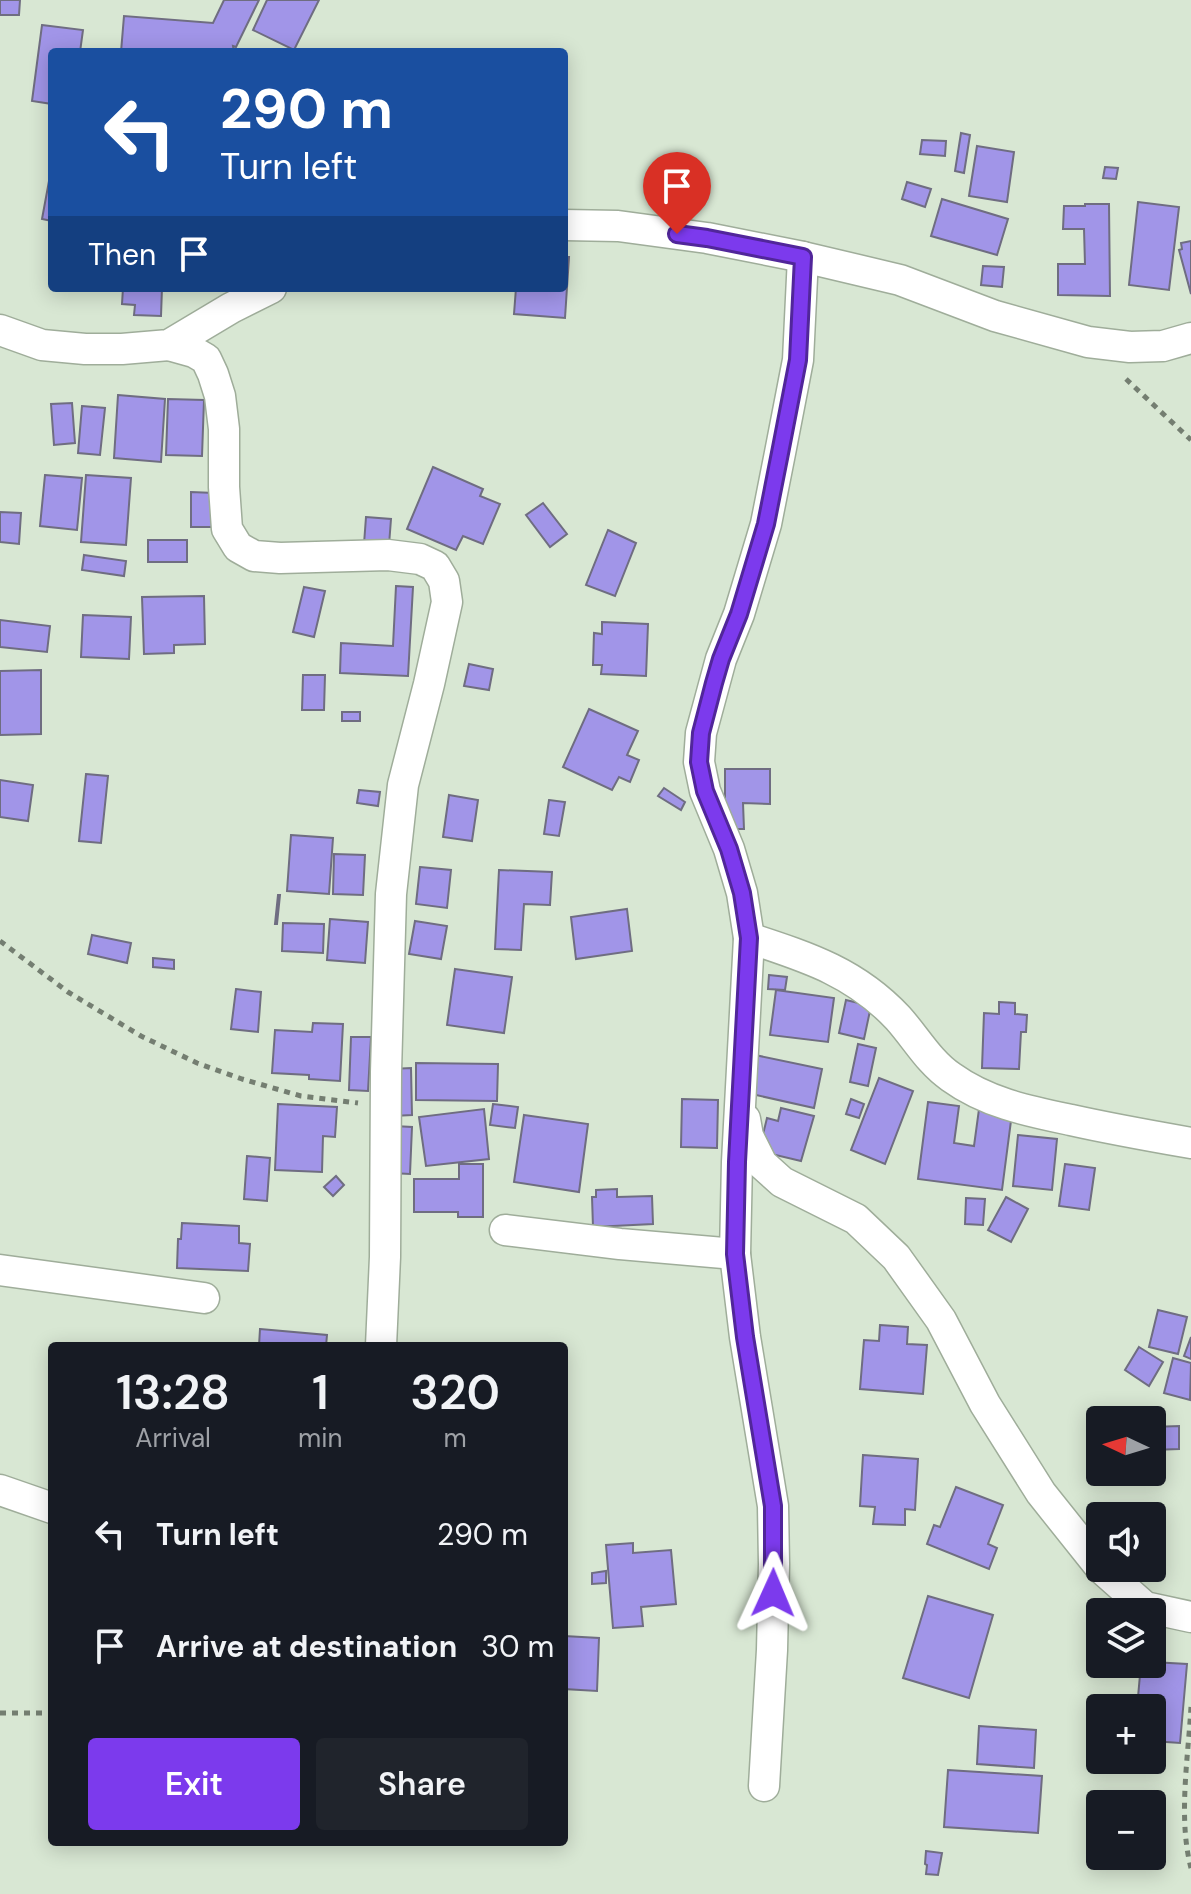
<!DOCTYPE html>
<html lang="en">
<head>
<meta charset="utf-8">
<style>
  :root { --surface:#171b24; --page:#20242c; --text:#f1f3f6; --muted:#9ea1a6; --accent:#7c3aed }
  body { margin:0; font-family:"DM Sans",sans-serif; background:var(--page); color:var(--text); height:100vh; display:flex; flex-direction:column; font-size:30px; white-space:nowrap }
  * { box-sizing:border-box; margin:0 }
  p { font-size:26px; color:var(--muted) }
  .icon { flex:none; width:44px; height:44px; fill:none; stroke:currentColor; stroke-width:2; stroke-linecap:round; stroke-linejoin:round }
  .map { position:relative; flex:1; overflow:hidden }
  .drawer { position:absolute; left:48px; top:1342px; width:520px; height:504px; display:flex; flex-direction:column; background:var(--surface); border-radius:8px; box-shadow:0 4px 20px #0003 }
  .drawer>* { flex:none }
  .top-card { position:absolute; left:48px; top:48px; width:520px; height:244px; border-radius:8px; box-shadow:0 4px 20px #0003; background:#1a4fa0; color:#fff; overflow:hidden }
  .needle { width:52px; rotate:274deg }
  .fabs { position:absolute; left:1086px; top:1406px; display:grid; gap:16px }
  .fabs a { display:grid; place-items:center; width:80px; height:80px; border-radius:8px; background:var(--surface); box-shadow:0 4px 20px #0003; font-size:40px }
  .pin { position:absolute; display:grid; place-items:center; width:68px; height:68px; color:#fff; margin:-82px -34px; border-radius:50% 50% 50% 0; rotate:-45deg; box-shadow:0 0 8px #0007 }
  .pin .icon { rotate:45deg }
  .me { position:absolute; width:88px; margin:-44px; rotate:1deg; stroke-linejoin:round; filter:drop-shadow(0 0 6px #0008) }
  .turn { display:flex; align-items:center; gap:28px; height:168px; padding:0 40px; font-size:36px }
  .turn .icon { width:104px; height:104px; stroke-width:2.5 }
  .turn b { display:block; font-size:56px; line-height:68px }
  .then { display:flex; align-items:center; height:76px; padding:0 40px; background:#0003; gap:16px; font-size:30px }
  .eta { display:flex; justify-content:space-evenly; align-items:center; height:136px; text-align:center }
  .eta b { font-size:48px; font-weight:600; line-height:56px }
  .cta { display:flex; gap:16px; margin-top:auto; padding:16px 40px }
  .cta a { flex:1; height:92px; border-radius:8px; background:var(--accent); color:#fff; font-size:32px; font-weight:600; line-height:92px; text-align:center }
  .cta a+a { background:var(--page); color:var(--text) }
  ul { padding:0; list-style:none }
  li { display:flex; align-items:center; gap:24px; height:112px; padding:0 40px }
  li div { flex:1 }
  li b { display:block; font-size:30px }
  li em { font-style:normal }
  .map>svg:first-child { display:block }
  .building { fill:#a195e8; stroke:#6f6d81; stroke-width:2 }
  .lines { fill:none; stroke-linecap:round; stroke-linejoin:round }
  .minor-casing { stroke:#9fad9a; stroke-width:33 }
  .path { stroke:#747e71; stroke-width:5; stroke-dasharray:6 6; stroke-linecap:butt }
  .minor { stroke:#fff; stroke-width:30 }
  .route-casing { stroke:#51269a; stroke-width:20 }
  .route { stroke:#7c3aed; stroke-width:14 }
</style>
</head>
<body>
<div class="map">
<svg width="1191" height="1894" viewBox="0 0 1191 1894">
  <rect width="100%" height="100%" fill="#d8e7d3"/>
  <g class="building">
    <polygon points="0,0 20,0 19,15 0,15"/>
    <polygon points="224,0 259,0 236,47 233,46 234,52 121,52 124,16 213,23"/>
    <polygon points="267,0 319,0 294,50 253,30"/>
    <polygon points="42,25 83,30 80,52 52,52 52,104 32,101"/>
    <polygon points="961,133 970,135 964,173 955,171"/>
    <polygon points="922,140 946,141 945,156 920,154"/>
    <polygon points="977,146 1014,152 1007,202 969,196"/>
    <polygon points="1105,167 1118,168 1116,179 1103,178"/>
    <polygon points="49,181 52,181 52,221 42,219"/>
    <polygon points="907,182 931,189 925,207 902,199"/>
    <polygon points="942,199 1008,219 997,255 931,236"/>
    <polygon points="1138,202 1179,207 1169,290 1129,285"/>
    <polygon points="1085,204 1109,204 1110,296 1058,295 1058,264 1085,264 1084,229 1063,229 1064,206 1085,206"/>
    <polygon points="1191,241 1191,294 1179,250 1182,249 1181,243"/>
    <polygon points="564,257 569,257 565,318 514,314 516,288 564,288"/>
    <polygon points="983,266 1004,267 1002,287 981,285"/>
    <polygon points="123,288 162,288 161,316 134,315 135,305 122,304"/>
    <polygon points="118,395 165,399 161,462 114,458"/>
    <polygon points="168,399 204,400 202,456 166,455"/>
    <polygon points="72,403 75,443 54,445 51,404"/>
    <polygon points="82,406 105,408 100,455 78,453"/>
    <polygon points="433,467 483,489 480,496 500,504 483,544 463,536 456,550 407,529"/>
    <polygon points="45,475 82,478 77,530 40,526"/>
    <polygon points="86,475 131,478 126,545 81,542"/>
    <polygon points="191,492 214,493 213,527 191,527"/>
    <polygon points="543,503 567,534 550,547 526,515"/>
    <polygon points="0,512 21,513 19,544 0,542"/>
    <polygon points="366,517 391,519 389,545 364,544"/>
    <polygon points="608,530 636,543 615,596 586,585"/>
    <rect x="148" y="540" width="39" height="22"/>
    <polygon points="84,555 126,561 124,576 82,570"/>
    <polygon points="396,586 413,587 408,676 340,673 341,643 393,646"/>
    <polygon points="304,587 325,591 314,637 293,632"/>
    <polygon points="204,596 205,644 174,645 174,653 144,654 142,597"/>
    <polygon points="83,615 131,617 129,659 81,657"/>
    <polygon points="0,620 50,626 47,652 0,647"/>
    <polygon points="602,622 648,624 646,676 601,674 602,665 593,665 594,633 602,634"/>
    <polygon points="469,664 493,669 489,690 464,686"/>
    <polygon points="41,670 41,734 0,735 0,671"/>
    <polygon points="303,675 325,675 324,710 302,710"/>
    <polygon points="589,709 638,731 627,755 639,760 630,782 619,777 612,790 563,767"/>
    <rect x="342" y="712" width="18" height="9"/>
    <polygon points="725,769 770,769 770,804 743,803 744,829 725,829"/>
    <polygon points="86,774 108,776 101,843 79,841"/>
    <polygon points="0,780 33,785 28,821 0,817"/>
    <polygon points="664,788 685,802 681,810 658,796"/>
    <polygon points="359,790 380,792 378,806 357,803"/>
    <polygon points="449,795 478,800 472,841 443,837"/>
    <polygon points="549,800 565,802 559,836 544,834"/>
    <polygon points="291,835 333,838 329,894 287,891"/>
    <polygon points="334,854 365,855 363,895 333,894"/>
    <polygon points="420,867 451,870 447,908 416,904"/>
    <polygon points="499,870 552,872 550,905 524,904 521,950 495,949"/>
    <polygon points="278,895 280,895 277,924 275,924"/>
    <polygon points="627,909 632,951 576,959 571,917"/>
    <polygon points="330,919 368,922 365,963 327,960"/>
    <polygon points="415,921 447,926 441,959 409,954"/>
    <polygon points="283,923 324,924 323,953 282,951"/>
    <polygon points="92,935 131,943 127,963 88,954"/>
    <polygon points="153,958 174,960 174,969 153,967"/>
    <polygon points="455,969 512,977 504,1033 447,1025"/>
    <polygon points="769,975 787,977 785,990 768,989"/>
    <polygon points="236,989 261,992 258,1032 231,1029"/>
    <polygon points="776,990 834,998 828,1042 770,1035"/>
    <polygon points="846,1000 871,1006 864,1039 839,1033"/>
    <polygon points="999,1002 1015,1003 1015,1014 1027,1015 1026,1032 1021,1032 1019,1069 982,1068 984,1013 999,1014"/>
    <polygon points="313,1023 343,1024 340,1081 309,1079 309,1075 272,1073 275,1030 312,1032"/>
    <polygon points="351,1037 371,1037 368,1091 349,1090"/>
    <polygon points="858,1044 876,1048 868,1086 850,1082"/>
    <polygon points="755,1055 822,1069 814,1108 747,1093"/>
    <polygon points="416,1063 498,1064 497,1101 416,1100"/>
    <polygon points="411,1068 412,1115 393,1116 391,1069"/>
    <polygon points="879,1078 913,1091 885,1164 851,1150"/>
    <polygon points="682,1099 718,1100 717,1148 681,1147"/>
    <polygon points="851,1099 864,1104 859,1118 846,1114"/>
    <polygon points="928,1102 959,1106 954,1143 974,1146 979,1109 1012,1113 1002,1190 918,1179"/>
    <polygon points="278,1104 337,1107 335,1137 323,1136 322,1172 275,1170"/>
    <polygon points="493,1104 518,1107 515,1128 490,1125"/>
    <polygon points="781,1108 814,1116 801,1161 759,1151 767,1118 778,1121"/>
    <polygon points="484,1109 489,1159 426,1166 419,1117"/>
    <polygon points="524,1115 588,1124 579,1192 514,1182"/>
    <polygon points="394,1126 412,1127 410,1174 391,1173"/>
    <polygon points="1018,1135 1057,1139 1052,1190 1013,1186"/>
    <polygon points="247,1156 270,1158 267,1201 244,1199"/>
    <polygon points="459,1164 483,1164 483,1217 458,1217 458,1212 414,1212 414,1179 459,1179"/>
    <polygon points="1065,1164 1095,1168 1089,1210 1059,1206"/>
    <polygon points="336,1176 344,1185 333,1196 324,1187"/>
    <polygon points="617,1189 617,1197 652,1196 653,1224 593,1227 592,1197 596,1197 596,1190"/>
    <polygon points="1006,1197 1028,1209 1011,1242 988,1230"/>
    <polygon points="966,1198 985,1199 983,1225 965,1224"/>
    <polygon points="182,1223 239,1226 239,1243 250,1244 248,1271 177,1268 178,1239 181,1239"/>
    <polygon points="1158,1310 1187,1317 1178,1354 1149,1347"/>
    <polygon points="880,1325 908,1327 907,1344 927,1345 923,1394 860,1389 864,1340 879,1341"/>
    <polygon points="260,1329 327,1335 326,1346 259,1346"/>
    <polygon points="1191,1337 1191,1359 1184,1356"/>
    <polygon points="1139,1347 1163,1362 1149,1386 1125,1370"/>
    <polygon points="1173,1358 1191,1363 1190,1400 1164,1393"/>
    <polygon points="1179,1426 1179,1449 1152,1450 1152,1427"/>
    <polygon points="863,1455 918,1459 915,1510 905,1509 905,1525 873,1524 875,1507 860,1506"/>
    <polygon points="956,1487 1003,1505 988,1544 997,1548 989,1569 927,1544 934,1525 940,1527"/>
    <polygon points="633,1543 633,1553 671,1550 676,1604 641,1607 643,1626 613,1628 606,1545"/>
    <polygon points="606,1571 606,1583 592,1584 592,1573"/>
    <polygon points="928,1596 993,1615 969,1698 903,1678"/>
    <polygon points="564,1636 599,1638 597,1691 564,1689"/>
    <polygon points="1152,1662 1187,1664 1180,1743 1152,1741 1152,1708 1137,1708 1141,1664 1152,1664"/>
    <polygon points="979,1726 1036,1730 1034,1768 977,1764"/>
    <polygon points="948,1770 1042,1776 1038,1833 944,1827"/>
    <polygon points="926,1851 942,1853 938,1875 926,1874 927,1865 925,1864"/>
  </g>
  <g class="lines">
    <defs>
      <g id="minor">
        <polyline points="564,225 618,226 707,238 803,257 900,280 995,316 1088,342 1130,347 1163,346 1191,338"/>
        <polyline points="0,330 42,345 85,349 122,349 169,345 231,308 271,288"/>
        <polyline points="169,345 194,352 206,359 213,374 220,396 224,429 224,487 227,529 238,547 254,556 280,558 388,555 420,559 435,566 444,581 447,602 429,684 403,785 391,894 386,1072 385,1257 381,1346"/>
        <path d="M749,938C807,957 855,972 898,1018C916,1038 929,1062 951,1077C987,1103 1028,1111 1071,1120C1111,1129 1151,1136 1191,1143"/>
        <polyline points="745,1119 748,1136 762,1164 782,1182 856,1219 896,1257 941,1320 985,1404 1041,1493 1100,1567"/>
        <polyline points="505,1230 620,1244 735,1254"/>
        <polyline points="0,1270 204,1298"/>
        <polyline points="0,1490 52,1508"/>
        <polyline points="1101,1568 1145,1607 1191,1617"/>
        <polyline points="764,1786 772,1650 774,1564 773,1506 745,1337 735,1254 737,1162 749,938 742,893 729,849 705,791 699,762 701,733 721,659 739,614 766,524 780,453 798,360 803,257"/>
      </g>
    </defs>
    <use href="#minor" class="minor-casing"/>
    <g class="path">
      <polyline points="1126,379 1191,440"/>
      <polyline points="0,941 68,992 141,1036 197,1063 242,1079 301,1096 358,1103"/>
      <path d="M1191,1707C1188,1759 1178,1819 1191,1868"/>
      <polyline points="0,1713 52,1713"/>
    </g>
    <use href="#minor" class="minor"/>
  </g>
  <g class="lines">
    <defs>
      <polyline id="route" points="677,234 707,238 803,257 798,360 780,453 766,524 739,614 721,659 714,683 701,733 699,762 705,791 729,849 742,893 749,938 737,1162 735,1254 745,1337 773,1506 773,1593"/>
    </defs>
    <use href="#route" class="route-casing"/>
    <use href="#route" class="route"/>
  </g>
</svg>
<div class="fabs">
<a><svg class="needle" viewBox="-14 -14 28 28"><path d="M0-13l5 13h-10z" fill="#e53935"/><path d="M0 13l5-13h-10z" fill="#9ea1a6"/></svg></a>
<a><svg class="icon" aria-label="sound" viewBox="0 0 24 24"><path d="M4 9h4l5-4v14l-5-4H4zM17 9q2 3 0 6"/></svg></a>
<a><svg class="icon" aria-label="layers" viewBox="0 0 24 24"><path d="M12 4l9 5-9 5-9-5zM3 14l9 5 9-5"/></svg></a>
<a>+</a>
<a>−</a>
</div>
<div class="pin" style="left:677px;top:234px;background:#d93025"><svg class="icon" aria-label="arrive" viewBox="0 0 24 24"><path d="M6 21V4h12l-3 4 3 4H6"/></svg></div>
<svg class="me" style="left:773px;top:1593px" viewBox="-20 -20 40 40"><path d="M0-17L14 15 0 8-14 15z" fill="#7c3aed" stroke="#fff" stroke-width="4"/></svg>
<div class="top-card">
<div class="turn"><svg class="icon" aria-label="left" viewBox="0 0 24 24"><path d="M17 20v-9H6M10 6l-5 5 5 5"/></svg><div><b>290 m</b>Turn left</div></div>
<div class="then">Then<svg class="icon" aria-label="arrive" viewBox="0 0 24 24"><path d="M6 21V4h12l-3 4 3 4H6"/></svg></div>
</div>
<section class="drawer">
<div class="eta">
<div><b>13:28</b><p>Arrival</p></div>
<div><b>1</b><p>min</p></div>
<div><b>320</b><p>m</p></div>
</div>
<ul>
<li><svg class="icon" aria-label="left" viewBox="0 0 24 24"><path d="M17 20v-9H6M10 6l-5 5 5 5"/></svg><div><b>Turn left</b></div><em>290 m</em></li>
<li><svg class="icon" aria-label="arrive" viewBox="0 0 24 24"><path d="M6 21V4h12l-3 4 3 4H6"/></svg><div><b>Arrive at destination</b></div><em>30 m</em></li>
</ul>
<div class="cta"><a>Exit</a><a>Share</a></div>
</section>
</div>
</body>
</html>
